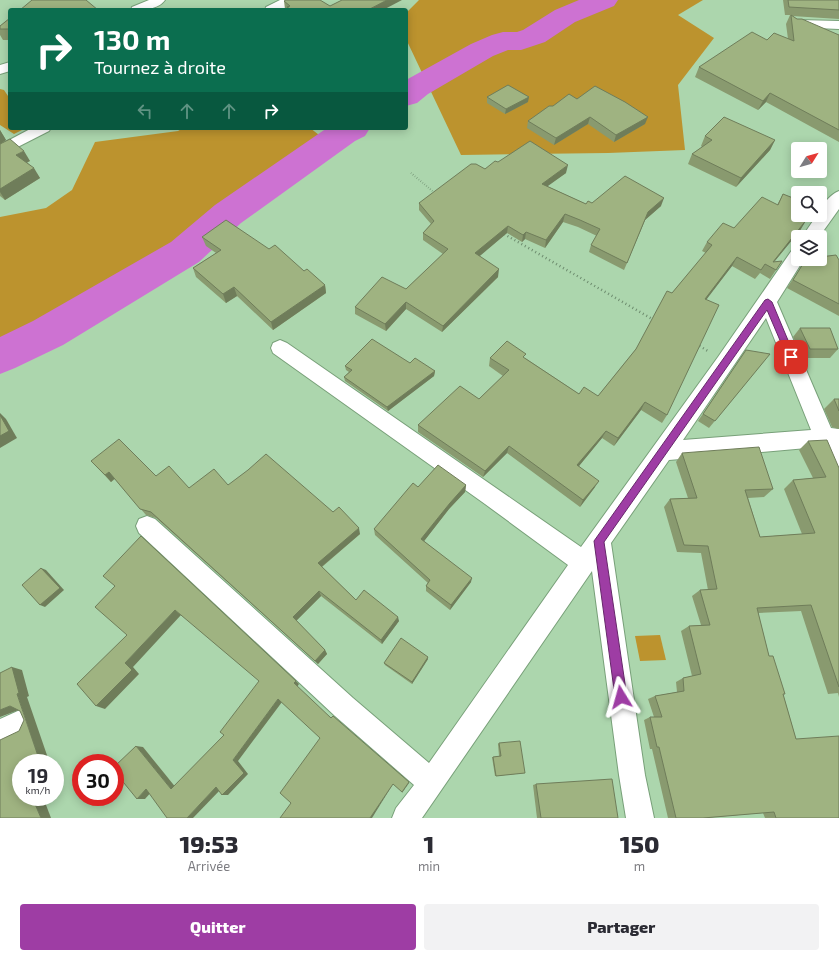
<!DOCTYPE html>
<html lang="fr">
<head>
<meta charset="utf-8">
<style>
  :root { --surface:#fff; --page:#f2f2f3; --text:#2b2b33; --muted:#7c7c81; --accent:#9e3da4 }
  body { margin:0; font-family:"Exo 2",sans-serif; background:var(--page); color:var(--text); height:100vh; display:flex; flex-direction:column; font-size:15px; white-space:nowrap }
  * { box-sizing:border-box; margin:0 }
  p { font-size:13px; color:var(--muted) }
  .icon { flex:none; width:22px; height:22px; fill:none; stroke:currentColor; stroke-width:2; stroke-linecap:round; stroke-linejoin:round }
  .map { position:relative; height:818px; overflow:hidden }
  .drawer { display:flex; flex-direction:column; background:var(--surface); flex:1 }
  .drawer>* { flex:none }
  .hud { position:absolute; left:8px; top:8px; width:400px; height:122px; border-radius:4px; box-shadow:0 2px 10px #0003; background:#0b6e4f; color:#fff; overflow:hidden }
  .needle { width:26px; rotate:53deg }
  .tools { position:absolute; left:791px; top:142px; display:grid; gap:8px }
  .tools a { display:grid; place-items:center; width:36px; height:36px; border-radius:4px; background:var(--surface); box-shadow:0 2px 10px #0003; font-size:20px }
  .speed { position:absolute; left:12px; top:754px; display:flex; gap:8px; font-size:20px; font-weight:700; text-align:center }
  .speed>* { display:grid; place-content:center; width:52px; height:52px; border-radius:50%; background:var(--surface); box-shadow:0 2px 10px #0003; line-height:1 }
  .speed small { font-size:10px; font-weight:400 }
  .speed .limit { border:6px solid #d22; background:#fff; color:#111 }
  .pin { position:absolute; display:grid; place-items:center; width:34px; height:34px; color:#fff; margin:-17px; border-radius:8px; box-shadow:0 2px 6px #0006 }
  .me { position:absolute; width:44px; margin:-22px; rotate:352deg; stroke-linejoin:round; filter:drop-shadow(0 0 3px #0008) }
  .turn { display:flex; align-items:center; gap:14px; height:84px; padding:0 20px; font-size:18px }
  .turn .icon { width:52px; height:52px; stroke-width:2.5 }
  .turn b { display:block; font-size:28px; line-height:34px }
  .lanes { display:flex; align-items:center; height:38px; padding:0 20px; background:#0003; justify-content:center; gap:20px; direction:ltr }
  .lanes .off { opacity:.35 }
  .eta { display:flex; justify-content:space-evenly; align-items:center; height:68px; text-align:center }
  .eta b { font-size:24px; font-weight:800; line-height:28px }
  .action { display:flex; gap:8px; margin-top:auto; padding:8px 20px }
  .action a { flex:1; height:46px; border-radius:4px; background:var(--accent); color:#fff; font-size:16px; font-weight:800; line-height:46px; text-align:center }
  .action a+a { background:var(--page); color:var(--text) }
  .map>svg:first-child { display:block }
  .green { fill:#bc932e }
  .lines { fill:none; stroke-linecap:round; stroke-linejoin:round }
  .river { fill:#cd72d2; fill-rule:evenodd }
  .street-casing { stroke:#78a079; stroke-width:2 }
  .path-far1 { stroke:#6e8d6f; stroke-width:2; stroke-dasharray:0.5 2; stroke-linecap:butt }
  .path { stroke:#6e8d6f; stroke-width:2.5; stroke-dasharray:1 3; stroke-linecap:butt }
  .street { fill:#fff; fill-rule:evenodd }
  .wall { fill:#899a6f }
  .shaded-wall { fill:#6f7d5a }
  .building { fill:#9fb381; stroke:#6f7d5a }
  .route { fill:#9e3da4; stroke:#67286b }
</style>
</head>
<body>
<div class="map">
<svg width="839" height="818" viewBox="0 0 839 818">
  <rect width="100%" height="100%" fill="#acd6ad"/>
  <g class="green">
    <polygon points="419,0 703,0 678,15 714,38 678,85 685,150 608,153 461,155 406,39 406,13"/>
    <polygon points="0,89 4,90 10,99 10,128 26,128 14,134 0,125"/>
    <polygon points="183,128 310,128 323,138 128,279 0,346 0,217 46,208 72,190 95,142 178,131"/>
    <polygon points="660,635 666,660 640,661 635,636"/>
  </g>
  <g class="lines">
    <g class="river">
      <polygon points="579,0 618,0 614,6 575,22 545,42 521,50 508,50 493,56 428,94 417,103 406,106 406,80 471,44 492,35 503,32 517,32 523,30 555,10"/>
      <polygon points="327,128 370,128 365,136 355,141 241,223 199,262 63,345 15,368 0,374 0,337 33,321 171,242 215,205"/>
    </g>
    <defs>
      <g id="street">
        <path d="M149,0H165C158,10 142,10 131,10L132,7Z"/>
        <path d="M280,0H296C289,10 276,10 265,10L266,7Z"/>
        <polygon points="798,20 839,21 839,29 793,27 791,24 793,21"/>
        <polygon points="10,62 10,71 0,74 0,65"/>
        <polygon points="32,128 51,128 49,131 0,156 0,145"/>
        <path d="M839,191V209L819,237H802L817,215H820C820,206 831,194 839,191Z"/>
        <path d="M798,249V259H804L777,302L831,428L839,429V483L832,480L818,447L669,460L611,543L645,775L654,818H626L619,775L592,571L422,818H392L396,808L414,785L335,716L139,533L136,526L139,519L147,516L155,519L353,698L429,763L568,565L485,504L273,353L271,348L273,343L280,340L287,343L581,547L718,357L792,250ZM766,318L811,430L683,440Z"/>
        <polygon points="20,710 29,714 33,723 29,732 0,745 0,719"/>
      </g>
    </defs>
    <use href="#street" class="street-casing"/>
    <polyline class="path-far1" points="411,173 436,194"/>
    <g class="path">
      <polyline points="504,234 654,320"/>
      <polyline points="696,344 708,351"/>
    </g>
    <use href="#street" class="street"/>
  </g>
  <g class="wall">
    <polygon points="783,0 839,0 839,19 792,16 797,19 839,35 839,142 766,102 758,110 695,77 699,67 767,40 788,39 786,24 790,15 785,15"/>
    <polygon points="284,1 330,6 383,10 286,10 285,9"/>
    <polygon points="10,18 10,40 3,40 0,35 0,26"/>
    <polygon points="487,97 528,102 505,114 487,103"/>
    <polygon points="577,99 645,124 614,142 588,124 554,145 527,128 528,121 553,106"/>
    <polygon points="0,130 6,140 2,143 30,161 27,162 40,178 5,200 0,196"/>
    <polygon points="705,136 775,140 770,150 736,187 688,164 692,154 702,147 701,146"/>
    <polygon points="498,162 566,173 547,186 586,204 592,203 661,206 645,220 624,270 589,252 591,245 597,236 578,227 563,222 545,248 525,239 522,242 507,233 479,256 498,277 442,332 406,309 386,331 355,314 355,307 406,289 443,254 423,240 423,233 431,224 419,210 419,203"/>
    <polygon points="783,194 798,215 801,229 774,262 782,261 770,279 760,273 755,279 732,266 706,299 667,415 662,423 641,410 614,446 602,438 579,466 595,487 580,507 507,453 483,477 418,432 418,425 479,399 503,376 489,366 490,358 525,358 579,394 598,396 636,349 672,293 706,253 702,251 707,242 777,205"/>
    <polygon points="202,237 269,249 325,285 326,293 273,330 237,296 226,303 196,277 193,268 216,253 206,246"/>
    <polygon points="806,259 839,260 839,316 787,288"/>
    <polygon points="800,328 838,349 830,358 803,358 793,337"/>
    <polygon points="746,350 764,361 709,428 698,421"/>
    <polygon points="410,363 435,371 434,376 388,411 345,381 344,377 349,372 346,370 345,366"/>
    <polygon points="834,399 839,399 839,429 832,427 824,409"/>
    <polygon points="808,441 839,468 839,697 838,693 828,694 801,611 758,613 769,656 785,694 783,694 796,739 839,818 765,818 763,813 703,818 668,818 652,749 650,749 644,720 650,717 654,717 648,699 655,696 677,692 676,682 683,678 692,676 681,631 689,626 701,625 692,596 700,590 708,590 701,553 677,552 664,507 670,499 688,498 676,462 682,453 773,489 764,497 748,498 760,537 802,534 784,489 793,480 813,478 799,450"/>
    <polygon points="91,461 156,476 189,488 228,485 333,512 360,534 322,567 356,600 399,621 382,644 321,596 296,621 325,650 327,654 318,664 156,518 146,515 115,479 111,482"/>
    <polygon points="466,485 465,492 449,509 424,541 471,582 450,610 426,591 426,586 428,583 375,535 374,529"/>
    <polygon points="428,659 412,684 385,665 384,663"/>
    <polygon points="499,743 525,773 495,776 492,757 493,757 499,756 498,744"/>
    <polygon points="536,784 618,818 537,818 533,785"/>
  </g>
  <g class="shaded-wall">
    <polygon points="387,0 402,0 383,10 368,10"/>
    <polygon points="770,93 766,102 758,110 763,101"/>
    <polygon points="529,97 528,102 505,114 506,109"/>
    <polygon points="590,117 588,124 554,145 556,138"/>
    <polygon points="648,117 645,124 614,142 616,135"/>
    <polygon points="0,130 6,140 0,144"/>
    <polygon points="775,140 770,150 736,187 741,178"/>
    <polygon points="24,151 30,161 22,165 16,155"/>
    <polygon points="568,165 566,173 541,191 542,184"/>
    <polygon points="34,168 40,178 5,200 0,192 0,189"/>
    <polygon points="664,198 661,206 645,220 624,270 648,212"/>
    <polygon points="565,214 563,222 545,248 546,240"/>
    <polygon points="807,219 801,229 770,267 773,262"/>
    <polygon points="508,226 507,233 474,261 475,253"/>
    <polygon points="526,232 525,239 522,242 523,235"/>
    <polygon points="737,257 732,266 700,308 705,299"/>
    <polygon points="499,269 498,277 442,332 443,326"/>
    <polygon points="325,285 326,293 273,330 271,322"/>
    <polygon points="234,287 237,296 226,303 223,294"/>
    <polygon points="406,302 406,309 386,331 385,324"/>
    <polygon points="435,371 434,376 388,411 387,407"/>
    <polygon points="645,402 641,410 614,446 618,438"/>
    <polygon points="0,413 6,419 17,438 0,448"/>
    <polygon points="606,431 602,438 574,472 577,465"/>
    <polygon points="509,446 507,453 483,477 485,471"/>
    <polygon points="109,472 115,478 111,482 105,475"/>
    <polygon points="599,481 595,487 580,507 583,500"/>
    <polygon points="466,485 465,492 449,509 421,545 421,539 450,503"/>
    <polygon points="359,528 360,534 320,568 318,563"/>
    <polygon points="41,568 46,570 64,590 45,607 40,605"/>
    <polygon points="472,578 471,582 450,610 451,605"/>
    <polygon points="319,591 321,596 296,621 293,617"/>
    <polygon points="175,610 181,615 133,667 139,674 105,709 96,706 125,663"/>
    <polygon points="398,617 399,621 382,644 381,640"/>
    <polygon points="325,650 327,654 318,664 315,661"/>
    <polygon points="428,657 428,659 412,684 412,682"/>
    <polygon points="12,667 22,670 29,696 27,697 49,761 46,763 33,763 39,759 17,694"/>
    <polygon points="296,681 299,684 297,687 294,683"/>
    <polygon points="278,699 282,702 238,761 248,774 228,795 222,795 233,760"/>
    <polygon points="10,706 21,709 0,717 0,710"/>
    <polygon points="136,746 143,747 177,789 171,789"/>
    <polygon points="409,782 409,783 402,793 402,792"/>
    <polygon points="393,784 372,818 370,818"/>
    <polygon points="216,787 222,788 193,818 187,818"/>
    <polygon points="146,789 153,790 145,799 137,799"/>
    <polygon points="32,797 43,797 51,818 41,818"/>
  </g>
  <g class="building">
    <polygon points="32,0 86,0 98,10 20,10"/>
    <polygon points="286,0 320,0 330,6 342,0 387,0 368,10 292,10 287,7 290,6 284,1"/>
    <polygon points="788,0 839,0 839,10 789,7"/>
    <polygon points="791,15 797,19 802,19 839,35 839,130 770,93 763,101 699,67 752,32 767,40 774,33 794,41"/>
    <polygon points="10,18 10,29 0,29 0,26"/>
    <polygon points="508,85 529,97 506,109 487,97"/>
    <polygon points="595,86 625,102 648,117 616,135 590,117 556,138 528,121 549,106 553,106 569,94 577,99"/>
    <polygon points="724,117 775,140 741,178 692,154 712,140 705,136"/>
    <polygon points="10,139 24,151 16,155 34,168 0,189 0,144"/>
    <polygon points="530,141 568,165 542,184 586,204 588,201 592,203 625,176 664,198 648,212 627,263 591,245 600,229 580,220 565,214 546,240 526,232 523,235 508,226 475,253 499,269 443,326 406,302 385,324 355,307 382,277 406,289 448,249 423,233 434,221 419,203 471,164 476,164 485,169 495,161 498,162"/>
    <polygon points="783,194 798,200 798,215 807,219 773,262 782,261 776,270 765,264 761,270 737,257 705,299 719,305 667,415 645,402 618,438 606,431 577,465 599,481 583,500 509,446 485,471 418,425 460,386 479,399 509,370 490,358 507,341 526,354 523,357 579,394 584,387 598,396 636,349 667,291 672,293 712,245 707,242 723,223 734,228 762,197 778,205"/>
    <polygon points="226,220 269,249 275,245 304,271 307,269 325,285 271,322 234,287 223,294 193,268 221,250 202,237"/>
    <polygon points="836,255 839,260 839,304 793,280 806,259 820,259 820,257"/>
    <polygon points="800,328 830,328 838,349 810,349"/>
    <polygon points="372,339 410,363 415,358 435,371 387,407 344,377 352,370 345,366"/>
    <polygon points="746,350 770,354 715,421 703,414"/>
    <polygon points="834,399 839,399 839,411"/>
    <polygon points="0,415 9,431 0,436"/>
    <polygon points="119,439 156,476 169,466 189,488 214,469 228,485 248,470 266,454 333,512 339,507 359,528 318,563 356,600 364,590 398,617 381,640 319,591 293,617 325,650 315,661 151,512 140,509 109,472 105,475 91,461"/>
    <polygon points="827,440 839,468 839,687 811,605 757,608 769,656 773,656 785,694 783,694 796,739 839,736 839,818 776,818 774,812 703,818 676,818 659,747 657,747 650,717 662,717 655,696 684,691 683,678 701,674 689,626 710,625 700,590 717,589 708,546 684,545 670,499 697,498 682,453 759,447 773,489 745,490 760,537 815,533 793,480 826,477 808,441"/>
    <polygon points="438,465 466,485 450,503 421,539 472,578 451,605 426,586 430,580 374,529 413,483 418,487"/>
    <polygon points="141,536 296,681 294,683 331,718 333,716 409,782 402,792 393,784 370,818 280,818 291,803 280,793 320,738 278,699 233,760 244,773 222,795 216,787 187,818 167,818 146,789 137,799 115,772 115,766 136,746 171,789 224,735 220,732 259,681 175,610 125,663 132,670 96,706 77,684 127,635 95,607 115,586 103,576"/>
    <polygon points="41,568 60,588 40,605 22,585"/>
    <polygon points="401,638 428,657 412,682 384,663"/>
    <polygon points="12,667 19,693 17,694 39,759 33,763 21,763 21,797 32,797 41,818 0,818 0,740 19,731 24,720 20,711 10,706 0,710 0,673"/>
    <polygon points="520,741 525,773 496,776 493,757 501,756 499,743"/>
    <polygon points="612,779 618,818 541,818 536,784"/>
  </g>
  <polygon class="route" points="768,299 772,302 795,357 794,359 788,359 767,310 604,542 627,697 625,701 621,703 617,701 615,697 594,541 765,300"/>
</svg>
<div class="tools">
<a><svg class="needle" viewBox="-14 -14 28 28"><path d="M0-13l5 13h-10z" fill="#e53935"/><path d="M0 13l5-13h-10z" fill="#7c7c81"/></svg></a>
<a><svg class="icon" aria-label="search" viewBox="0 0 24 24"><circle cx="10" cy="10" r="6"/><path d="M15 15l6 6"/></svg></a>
<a><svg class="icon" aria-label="layers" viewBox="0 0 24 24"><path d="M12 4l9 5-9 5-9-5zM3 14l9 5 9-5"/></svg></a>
</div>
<div class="speed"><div>19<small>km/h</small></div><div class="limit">30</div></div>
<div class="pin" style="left:791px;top:357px;background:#d93025"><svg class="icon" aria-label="arrive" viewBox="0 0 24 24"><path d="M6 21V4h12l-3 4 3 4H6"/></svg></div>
<svg class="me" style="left:621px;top:697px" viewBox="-20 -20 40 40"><path d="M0-17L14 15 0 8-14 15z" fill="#9e3da4" stroke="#fff" stroke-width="4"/></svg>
<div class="hud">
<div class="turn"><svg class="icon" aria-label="right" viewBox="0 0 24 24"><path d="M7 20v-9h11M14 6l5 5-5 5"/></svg><div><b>130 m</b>Tournez à droite</div></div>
<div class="lanes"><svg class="icon off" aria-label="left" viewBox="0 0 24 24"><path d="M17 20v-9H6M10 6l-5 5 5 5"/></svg><svg class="icon off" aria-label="ahead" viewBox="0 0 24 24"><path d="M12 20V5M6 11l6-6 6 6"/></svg><svg class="icon off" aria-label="ahead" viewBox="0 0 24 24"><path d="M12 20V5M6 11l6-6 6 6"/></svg><svg class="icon" aria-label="right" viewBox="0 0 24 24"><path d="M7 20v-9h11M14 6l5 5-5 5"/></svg></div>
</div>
</div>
<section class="drawer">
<div class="eta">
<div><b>19:53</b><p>Arrivée</p></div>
<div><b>1</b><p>min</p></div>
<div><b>150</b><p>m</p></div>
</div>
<div class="action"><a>Quitter</a><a>Partager</a></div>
</section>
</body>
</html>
